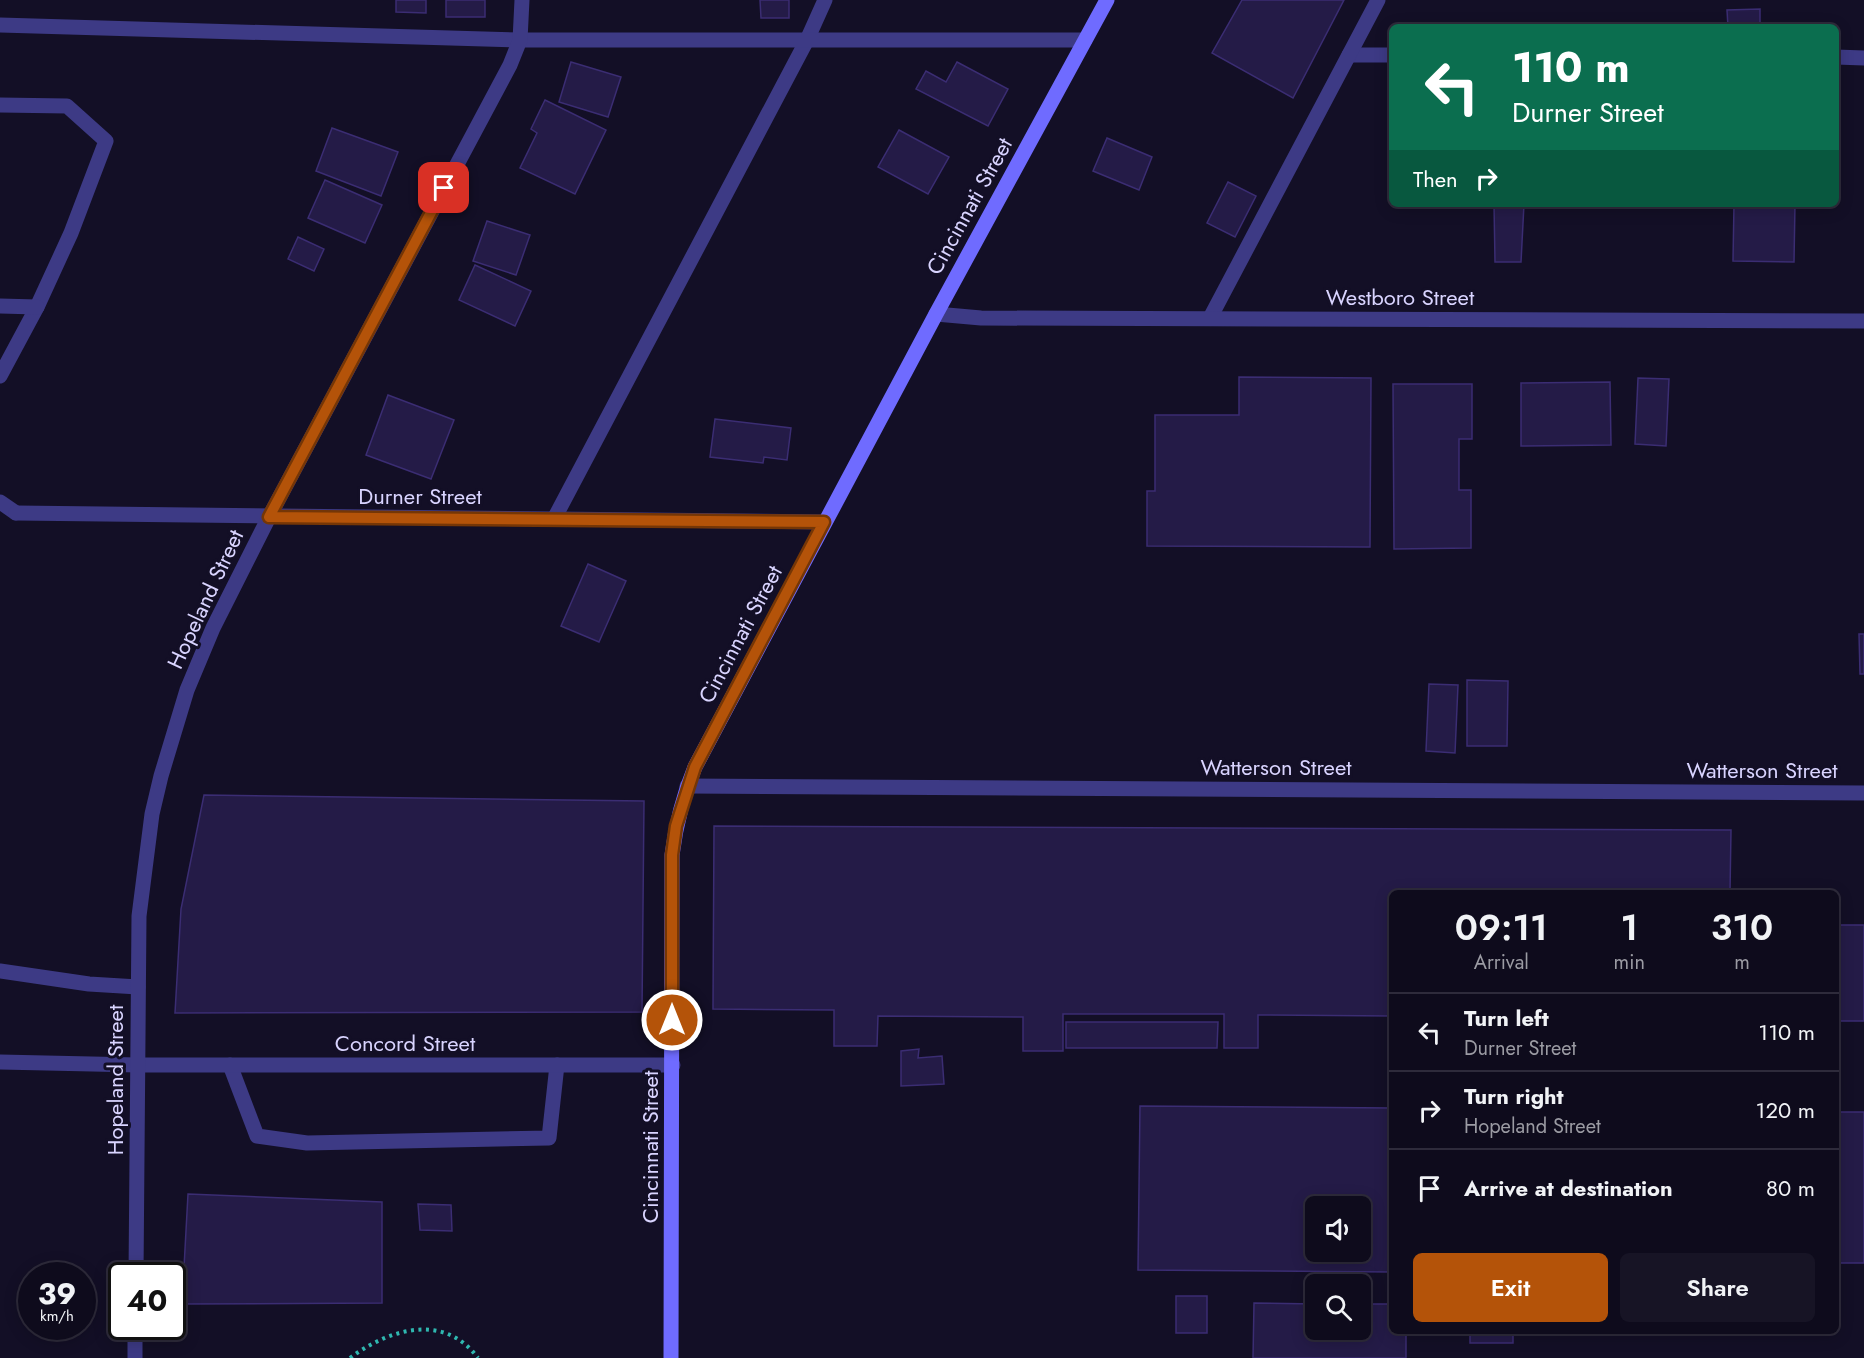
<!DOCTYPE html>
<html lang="en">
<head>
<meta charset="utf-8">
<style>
  :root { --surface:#0e0b1c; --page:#171425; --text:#f1f3f6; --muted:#9b9ba3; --line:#2e2b3b; --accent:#b45309 }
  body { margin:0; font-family:Jost,sans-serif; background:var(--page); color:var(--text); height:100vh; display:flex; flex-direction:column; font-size:22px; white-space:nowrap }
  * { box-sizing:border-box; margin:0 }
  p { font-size:20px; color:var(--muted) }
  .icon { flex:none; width:33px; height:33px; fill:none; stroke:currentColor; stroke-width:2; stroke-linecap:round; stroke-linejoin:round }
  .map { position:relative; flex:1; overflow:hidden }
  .drawer { position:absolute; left:1389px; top:890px; width:450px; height:444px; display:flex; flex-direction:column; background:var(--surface); border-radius:9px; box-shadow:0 3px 15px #0003,0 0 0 2px var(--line) }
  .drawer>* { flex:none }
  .hud { position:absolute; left:1389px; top:24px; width:450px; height:183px; border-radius:9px; box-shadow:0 3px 15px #0003,0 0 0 2px var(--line); background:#0b6e4f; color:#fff; overflow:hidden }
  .tools { position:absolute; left:1305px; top:1196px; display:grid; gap:12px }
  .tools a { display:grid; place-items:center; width:66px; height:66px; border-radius:9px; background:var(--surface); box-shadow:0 3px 15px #0003,0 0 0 2px var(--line); font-size:30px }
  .speed { position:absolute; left:18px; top:1262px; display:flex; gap:12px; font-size:30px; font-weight:700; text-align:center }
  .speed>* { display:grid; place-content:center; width:78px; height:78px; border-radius:50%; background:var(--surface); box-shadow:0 3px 15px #0003,0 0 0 2px var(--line); line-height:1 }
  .speed small { font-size:15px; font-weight:400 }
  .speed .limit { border:3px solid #111; border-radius:9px; background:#fff; color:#111 }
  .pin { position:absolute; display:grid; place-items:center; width:51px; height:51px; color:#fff; margin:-26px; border-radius:12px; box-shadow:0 3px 9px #0006 }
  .me { position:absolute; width:66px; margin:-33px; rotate:0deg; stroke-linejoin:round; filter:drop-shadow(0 0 4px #0008) }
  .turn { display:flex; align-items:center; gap:21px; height:126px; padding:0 24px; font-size:27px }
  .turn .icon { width:78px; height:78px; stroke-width:2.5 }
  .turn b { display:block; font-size:42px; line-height:51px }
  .then { display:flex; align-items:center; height:57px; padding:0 24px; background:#0003; gap:12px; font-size:22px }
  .eta { display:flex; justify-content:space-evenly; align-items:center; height:102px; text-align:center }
  .eta b { font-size:36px; font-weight:600; line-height:42px }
  .button { display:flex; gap:12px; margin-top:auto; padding:12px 24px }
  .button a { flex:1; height:69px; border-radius:9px; background:var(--accent); color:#fff; font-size:24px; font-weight:600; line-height:69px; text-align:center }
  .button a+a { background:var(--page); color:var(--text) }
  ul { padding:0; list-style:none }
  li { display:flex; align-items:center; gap:18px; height:78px; padding:0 24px; border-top:2px solid var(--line) }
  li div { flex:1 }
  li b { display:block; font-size:22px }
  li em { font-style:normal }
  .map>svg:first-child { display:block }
  .building { fill:#241b47; stroke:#3b2d73; stroke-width:1.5; fill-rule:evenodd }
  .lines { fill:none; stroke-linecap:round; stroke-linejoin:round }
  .path { stroke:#2fb8b0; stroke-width:4; stroke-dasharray:3 4.5; stroke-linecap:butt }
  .lane { stroke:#3d3a85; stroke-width:15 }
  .street { stroke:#3d3a85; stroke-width:15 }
  .secondary { stroke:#6f6bff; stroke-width:15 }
  .route-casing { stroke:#753606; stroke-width:15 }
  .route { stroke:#b45309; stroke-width:10 }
  .labels { text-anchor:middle; stroke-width:6; stroke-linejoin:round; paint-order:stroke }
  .street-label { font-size:22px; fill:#d9d4ff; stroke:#130f26 }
</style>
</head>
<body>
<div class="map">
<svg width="1864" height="1358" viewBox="0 0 1864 1358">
  <rect width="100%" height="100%" fill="#130f26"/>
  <g class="building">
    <polygon points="396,0 426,0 426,13 396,12"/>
    <rect x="446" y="0" width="39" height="17"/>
    <polygon points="760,0 789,0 789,18 761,18"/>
    <polygon points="1242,0 1344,0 1293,98 1212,53"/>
    <polygon points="1760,9 1760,27 1728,27 1727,10"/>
    <polygon points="571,62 621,77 608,117 559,102"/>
    <polygon points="957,62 1008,89 988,126 916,89 926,71 946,82"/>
    <polygon points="545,100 606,130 575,194 520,168 537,133 531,129"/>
    <polygon points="332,128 398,152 381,196 316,171"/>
    <polygon points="899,130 949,157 928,194 878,167"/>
    <polygon points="1107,138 1152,157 1139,190 1093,171"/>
    <polygon points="325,180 382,205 365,243 308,218"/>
    <polygon points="1228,182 1256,196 1235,237 1207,223"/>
    <polygon points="1494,204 1524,204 1521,262 1495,262"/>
    <polygon points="1734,204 1795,204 1794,262 1733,261"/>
    <polygon points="487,221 530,235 516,275 473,261"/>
    <polygon points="298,237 324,249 314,271 288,259"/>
    <polygon points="475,265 531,291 515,326 459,300"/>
    <polygon points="1239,377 1371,378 1370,547 1147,546 1147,491 1155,491 1155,415 1239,415"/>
    <polygon points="1638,378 1669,379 1666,446 1635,444"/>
    <polygon points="1610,382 1611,445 1521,446 1521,383"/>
    <polygon points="1393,384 1472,384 1472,439 1459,439 1459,490 1471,490 1471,548 1394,549"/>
    <polygon points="388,395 454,420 431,479 366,455"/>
    <polygon points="715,419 791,428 787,460 764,457 763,463 710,457"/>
    <polygon points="588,564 626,581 599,642 561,626"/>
    <polygon points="1859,634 1864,634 1864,674 1860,674"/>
    <polygon points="1467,680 1508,681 1507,746 1467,746"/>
    <polygon points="1429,684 1458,685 1455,753 1426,751"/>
    <polygon points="204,795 644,801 642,1012 175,1013 181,909"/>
    <polygon points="714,826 1731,830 1730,892 1392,892 1392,1016 1258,1015 1258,1048 1224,1048 1224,1014 1063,1014 1063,1051 1023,1051 1023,1017 878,1016 877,1046 834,1046 834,1010 713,1009"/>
    <rect x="1836" y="925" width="28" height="96"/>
    <polygon points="1066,1022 1218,1022 1217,1048 1066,1048"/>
    <polygon points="919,1049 918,1058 942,1056 944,1084 901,1086 901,1051"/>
    <path d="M1140,1106L1392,1108V1272L1138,1270ZM1316,1206H1360V1251H1316Z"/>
    <rect x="1836" y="1112" width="28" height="151"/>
    <polygon points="188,1194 382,1202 382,1303 182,1304"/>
    <polygon points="418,1204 451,1205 452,1231 420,1230"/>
    <rect x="1176" y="1296" width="31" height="37"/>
    <polygon points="1254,1303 1316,1304 1316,1329 1360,1329 1360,1304 1392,1304 1392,1330 1406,1330 1406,1358 1253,1358"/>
    <rect x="1470" y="1330" width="43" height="13"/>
  </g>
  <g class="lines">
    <path class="path" d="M350,1358C389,1329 444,1312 478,1358"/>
    <g class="lane">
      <polyline points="1349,55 1392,55"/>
      <polyline points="1836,57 1864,58"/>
      <polyline points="0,105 67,106 106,141 71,233 37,307 0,376"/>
      <polyline points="0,306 37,307"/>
      <polyline points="1210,318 1378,0"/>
      <polyline points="0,502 16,513"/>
      <polyline points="554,519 807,40 825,0"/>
      <polyline points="0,971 89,984 138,987"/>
      <polyline points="0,1062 138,1065"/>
      <polyline points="230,1065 257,1136 307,1143 549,1138 557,1065"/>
    </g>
    <g class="street">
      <polyline points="0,25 520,40 1085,40"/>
      <polyline points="936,314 981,318 1864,321"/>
      <polyline points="16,513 824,522"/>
      <polyline points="687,786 1864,793"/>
      <polyline points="138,1065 673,1065"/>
      <polyline points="136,1275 139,916 152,814 161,776 187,690 213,628 269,517 510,65 520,40 522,0"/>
      <polyline points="135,1358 135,1326"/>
    </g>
    <path class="secondary" d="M671,1358L672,855C676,824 683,796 695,767L936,314L1107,0"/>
  </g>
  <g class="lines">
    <defs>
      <polyline id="route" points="444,188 269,517 824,522 695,767 676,826 672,855 672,1020"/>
    </defs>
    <use href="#route" class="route-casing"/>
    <use href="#route" class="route"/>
  </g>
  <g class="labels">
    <g class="street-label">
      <text transform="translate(969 206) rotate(-61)" y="8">Cincinnati Street</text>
      <text x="1400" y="305">Westboro Street</text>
      <text x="420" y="504">Durner Street</text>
      <text transform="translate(205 599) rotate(-65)" y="8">Hopeland Street</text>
      <text transform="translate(740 634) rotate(-62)" y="8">Cincinnati Street</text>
      <text x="1276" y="775">Watterson Street</text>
      <text x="1762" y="778">Watterson Street</text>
      <text x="405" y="1051">Concord Street</text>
      <text transform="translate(115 1080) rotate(-90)" y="8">Hopeland Street</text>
      <text transform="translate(650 1147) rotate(-90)" y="8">Cincinnati Street</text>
    </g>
  </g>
</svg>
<div class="tools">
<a><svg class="icon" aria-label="sound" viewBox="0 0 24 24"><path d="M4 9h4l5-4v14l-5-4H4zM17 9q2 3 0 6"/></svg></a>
<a><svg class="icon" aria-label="search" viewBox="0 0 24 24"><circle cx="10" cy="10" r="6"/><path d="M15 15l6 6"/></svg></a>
</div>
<div class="speed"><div>39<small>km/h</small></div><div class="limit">40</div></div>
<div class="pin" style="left:444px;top:188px;background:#d93025"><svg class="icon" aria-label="arrive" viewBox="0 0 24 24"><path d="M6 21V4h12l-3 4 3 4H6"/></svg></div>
<svg class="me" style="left:672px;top:1020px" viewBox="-20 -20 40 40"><circle r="17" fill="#b45309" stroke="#fff" stroke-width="3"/><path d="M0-11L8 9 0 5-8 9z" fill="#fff"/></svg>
<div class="hud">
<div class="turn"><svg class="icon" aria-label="left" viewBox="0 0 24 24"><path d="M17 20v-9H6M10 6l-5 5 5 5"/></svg><div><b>110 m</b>Durner Street</div></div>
<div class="then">Then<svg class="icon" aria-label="right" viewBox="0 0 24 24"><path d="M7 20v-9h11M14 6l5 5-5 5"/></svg></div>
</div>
<section class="drawer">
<div class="eta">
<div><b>09:11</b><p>Arrival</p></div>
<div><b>1</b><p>min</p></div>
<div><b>310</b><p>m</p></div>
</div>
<ul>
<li><svg class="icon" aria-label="left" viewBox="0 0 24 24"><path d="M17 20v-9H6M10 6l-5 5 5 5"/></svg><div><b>Turn left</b><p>Durner Street</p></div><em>110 m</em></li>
<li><svg class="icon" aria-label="right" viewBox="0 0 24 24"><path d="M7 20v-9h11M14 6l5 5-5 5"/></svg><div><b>Turn right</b><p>Hopeland Street</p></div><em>120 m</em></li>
<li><svg class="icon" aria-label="arrive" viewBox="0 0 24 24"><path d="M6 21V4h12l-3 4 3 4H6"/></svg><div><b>Arrive at destination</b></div><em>80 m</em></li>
</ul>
<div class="button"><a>Exit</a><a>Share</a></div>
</section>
</div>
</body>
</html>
